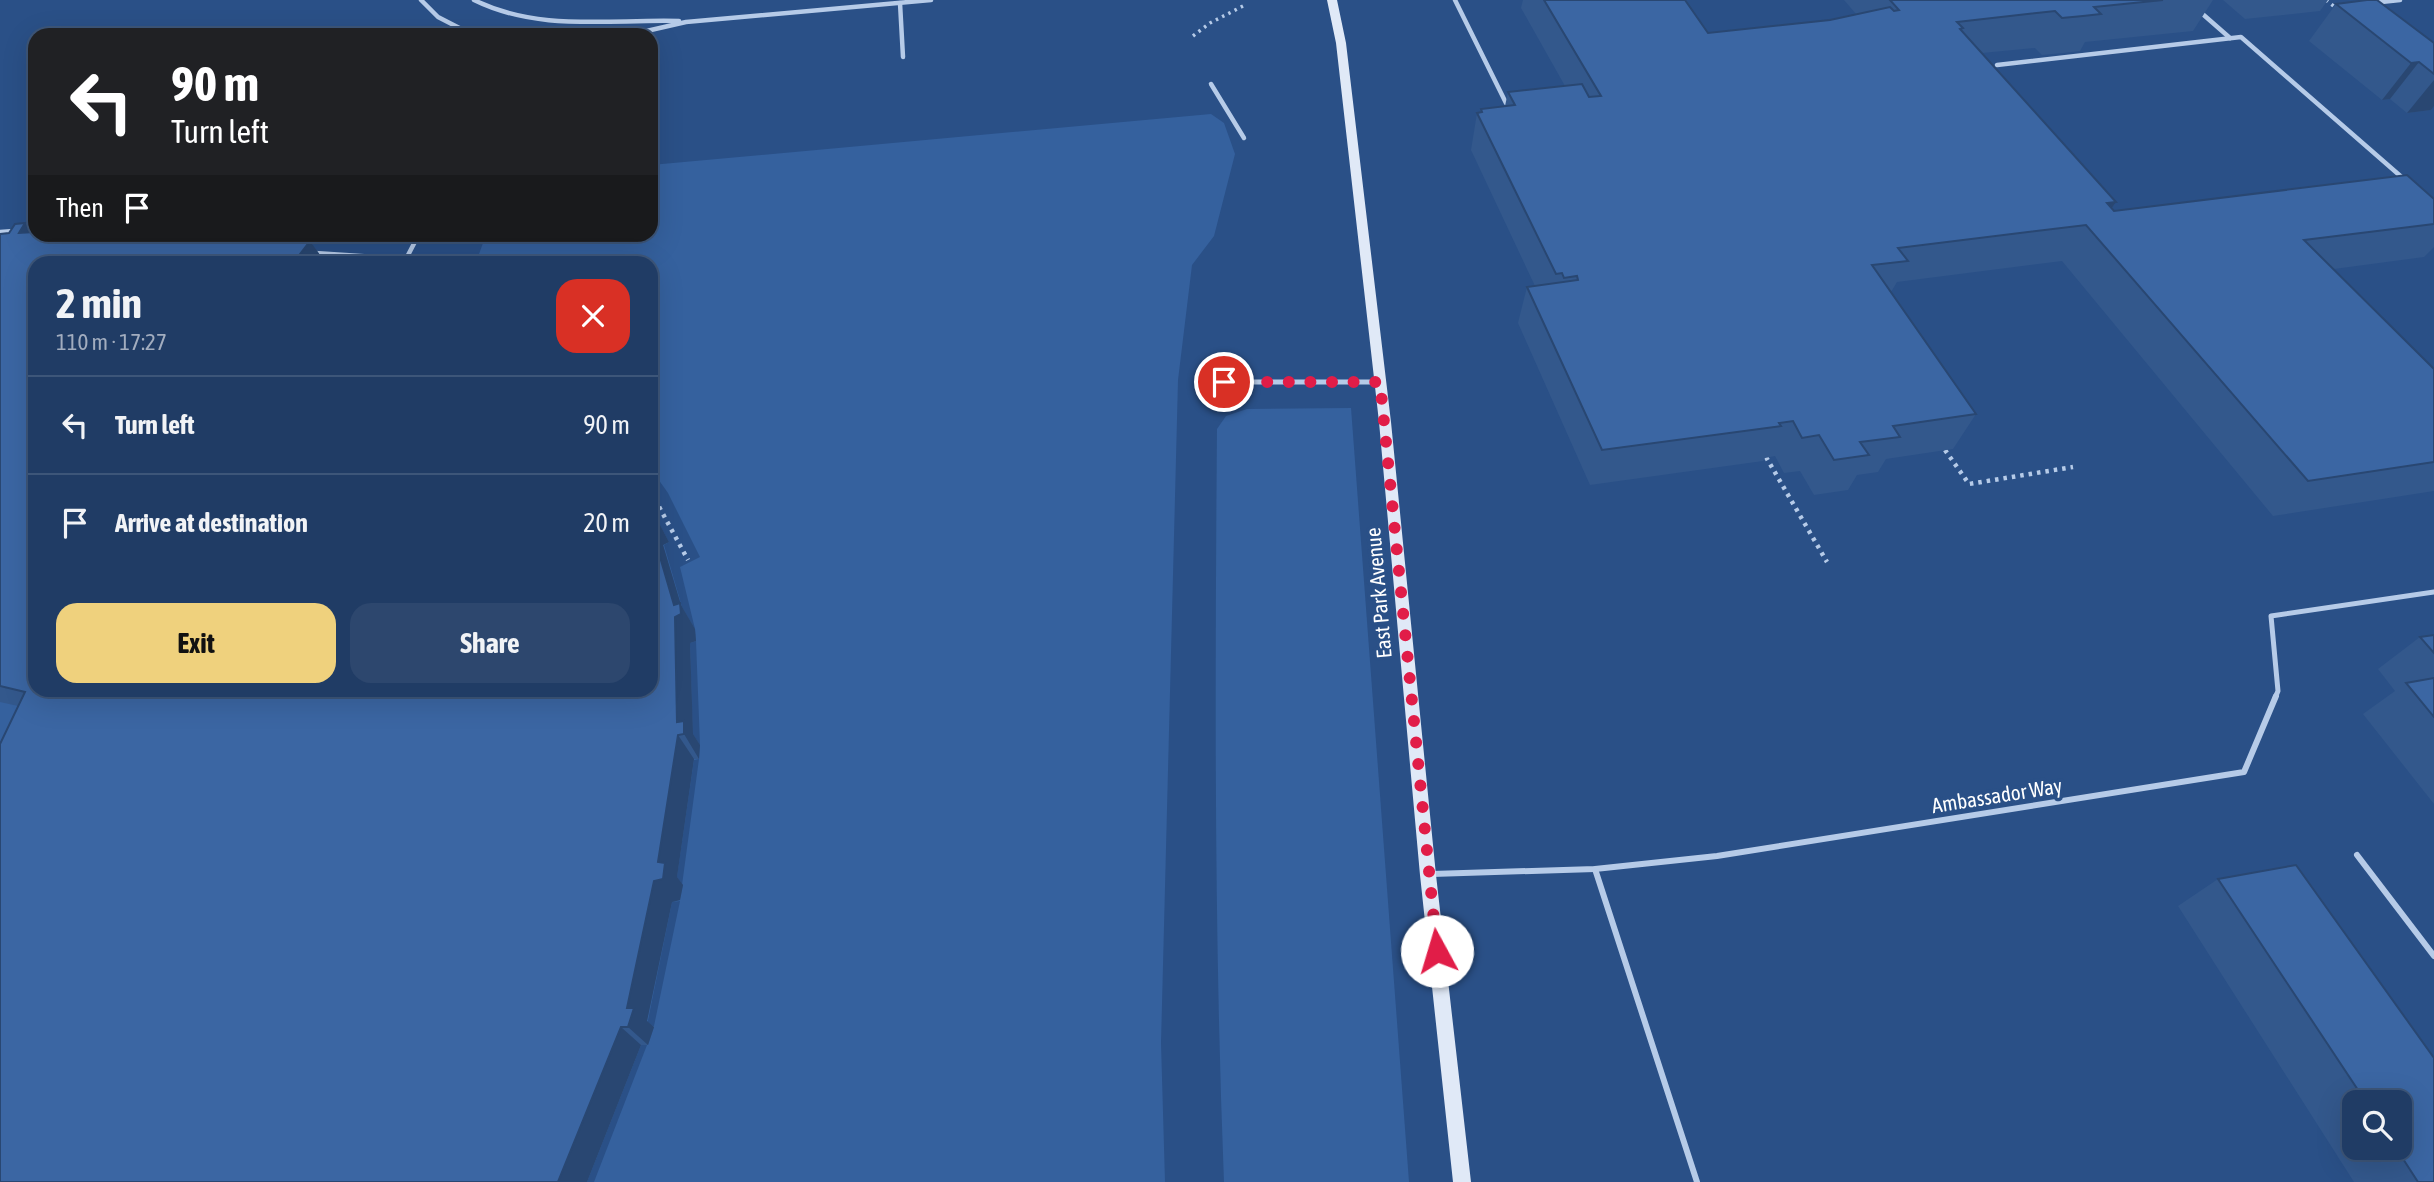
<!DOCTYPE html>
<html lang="en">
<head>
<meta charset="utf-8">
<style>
  :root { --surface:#203c65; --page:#2d476e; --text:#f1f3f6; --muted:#a2adbf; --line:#3d5679; --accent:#efd17d }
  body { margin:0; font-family:"Asap Condensed",sans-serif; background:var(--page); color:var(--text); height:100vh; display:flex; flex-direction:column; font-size:26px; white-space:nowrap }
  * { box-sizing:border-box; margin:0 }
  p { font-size:23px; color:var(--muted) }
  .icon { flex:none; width:38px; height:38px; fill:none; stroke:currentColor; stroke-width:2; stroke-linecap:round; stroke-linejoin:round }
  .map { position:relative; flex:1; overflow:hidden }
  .panel { position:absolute; left:28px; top:256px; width:630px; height:441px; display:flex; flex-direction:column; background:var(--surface); border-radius:21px; box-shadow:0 7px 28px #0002,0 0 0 2px var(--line) }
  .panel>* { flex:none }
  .guide { position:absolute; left:28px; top:28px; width:630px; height:214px; border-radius:21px; box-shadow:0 7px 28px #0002,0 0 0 2px var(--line); background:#202124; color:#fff; overflow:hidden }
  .fabs { position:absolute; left:2342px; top:1090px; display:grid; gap:14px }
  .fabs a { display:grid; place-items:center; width:70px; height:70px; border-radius:14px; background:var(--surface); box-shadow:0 7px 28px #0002,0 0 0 2px var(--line); font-size:35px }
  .pin { position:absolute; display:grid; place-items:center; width:60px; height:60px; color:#fff; margin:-30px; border:4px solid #fff; border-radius:50%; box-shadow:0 2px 7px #0007 }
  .me { position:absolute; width:77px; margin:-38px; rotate:354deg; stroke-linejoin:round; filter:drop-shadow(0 0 5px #0008) }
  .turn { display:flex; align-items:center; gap:24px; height:147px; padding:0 28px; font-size:32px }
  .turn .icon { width:91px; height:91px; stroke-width:2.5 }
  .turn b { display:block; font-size:49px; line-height:60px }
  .then { display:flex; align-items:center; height:66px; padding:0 28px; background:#0003; gap:14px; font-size:26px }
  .round { display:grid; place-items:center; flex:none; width:74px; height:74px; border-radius:21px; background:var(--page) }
  .overview { display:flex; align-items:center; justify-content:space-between; height:119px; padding:0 28px }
  h1 { font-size:42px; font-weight:700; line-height:52px }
  .primary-button { display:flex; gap:14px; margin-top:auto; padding:14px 28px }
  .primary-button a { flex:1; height:80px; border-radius:21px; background:var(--accent); color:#111; font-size:28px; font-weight:700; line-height:80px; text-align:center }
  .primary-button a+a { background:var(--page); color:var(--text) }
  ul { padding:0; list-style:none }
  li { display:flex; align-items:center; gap:21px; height:98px; padding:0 28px; border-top:2px solid var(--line) }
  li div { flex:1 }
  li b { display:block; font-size:26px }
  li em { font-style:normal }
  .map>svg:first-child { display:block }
  .green { fill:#35619e; fill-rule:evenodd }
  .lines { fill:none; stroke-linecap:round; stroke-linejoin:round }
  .path-far1 { stroke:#b6cbe8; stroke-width:3.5; stroke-dasharray:2.5 4.5; stroke-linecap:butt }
  .path { stroke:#b6cbe8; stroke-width:4.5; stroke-dasharray:3.5 5; stroke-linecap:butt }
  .service-far2 { stroke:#b6cbe8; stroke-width:4.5 }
  .service-far1 { stroke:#b6cbe8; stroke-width:5 }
  .service { stroke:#b6cbe8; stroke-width:6 }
  .secondary { fill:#e0e9f7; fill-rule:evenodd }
  .wall { fill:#33588c; fill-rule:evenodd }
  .shaded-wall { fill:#294772 }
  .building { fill:#3b66a3; stroke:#294772; stroke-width:2 }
  .route { stroke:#e11d48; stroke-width:12; stroke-dasharray:0 21.6 }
  .labels { text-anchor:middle; stroke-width:7; stroke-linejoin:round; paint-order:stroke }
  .street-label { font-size:21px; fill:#fff; stroke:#2a5087 }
</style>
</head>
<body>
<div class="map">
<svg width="2434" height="1182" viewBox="0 0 2434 1182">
  <rect width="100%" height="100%" fill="#2a5087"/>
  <g class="green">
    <path d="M1211,114L1224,123L1235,154L1214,236L1192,265L1178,380L1161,1043L1165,1182H594L647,1045H641L587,1182H0V265L35,263V690H651L659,535L664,533L669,542L664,545L689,631L695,629L680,567L700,557L668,493L651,469V262H476L486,235L651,234V165ZM696,641L700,745L693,746L690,643ZM699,759L682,885L676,883L694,760ZM680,901L654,1026L647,1025L672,902Z"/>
    <path d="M1351,408L1409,1182H1224C1214,931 1215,680 1217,429L1226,416L1247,409Z"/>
  </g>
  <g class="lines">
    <g class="path-far1">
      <polyline points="2326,0 2336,8"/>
      <polyline points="1193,36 1210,23 1245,5"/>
    </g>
    <g class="path">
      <polyline points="1945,450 1969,484 2073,467"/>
      <polyline points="1766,457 1827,562"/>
      <polyline points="651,492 688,560"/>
    </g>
    <g class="service-far2">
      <polyline points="421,0 438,17 473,35"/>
      <path d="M474,0C539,32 609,19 679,21"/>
      <polyline points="1455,0 1506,103"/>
      <polyline points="2367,0 2372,3 2400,0"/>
      <polyline points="900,3 903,57"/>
      <polyline points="2198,10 2230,38"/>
      <polyline points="629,35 686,22 931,0"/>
      <polyline points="1997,65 2241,37 2405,180"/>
      <polyline points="1211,84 1244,138"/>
      <polyline points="0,232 14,231"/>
      <polyline points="315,253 406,259"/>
      <polyline points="406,259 419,234"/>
    </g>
    <g class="service-far1">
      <polyline points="1198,382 1380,382"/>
      <polyline points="2275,698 2278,691 2271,616 2434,592"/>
    </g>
    <g class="service">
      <polyline points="2357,855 2434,956"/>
      <polyline points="1595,869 1697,1182"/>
      <polyline points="1432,874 1595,869 1717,856 2244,772 2276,696"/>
    </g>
    <polygon class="secondary" points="1327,0 1337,0 1346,43 1391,422 1436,875 1471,1182 1453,1182 1420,875 1379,422 1336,43"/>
  </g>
  <g class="wall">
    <polygon points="1523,0 1685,0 1708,33 1830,20 1856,14 1844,0 2213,0 2193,31 2085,42 2080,51 2063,53 2042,55 2035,48 1982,53 2116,202 2112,208 2114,211 2434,199 2434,247 2424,257 2334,269 2434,369 2434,491 2273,516 2062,261 1897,282 1891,292 1976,414 1953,449 1886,459 1878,472 1857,475 1848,490 1814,495 1800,471 1784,473 1775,456 1765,458 1763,461 1590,485 1518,323 1527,287 1535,286 1471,150 1477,113 1480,112 1481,109 1505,106 1508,92 1565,86 1521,8"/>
    <polygon points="2223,0 2328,0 2320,11 2245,19"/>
    <polygon points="2336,4 2434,43 2434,106 2431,110 2407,113 2390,99 2382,100 2309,41"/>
    <polygon points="25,223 33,232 310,241 325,262 35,262 35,690 651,508 669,542 663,545 681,605 695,629 696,641 690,643 693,734 700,745 699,759 694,759 677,877 683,885 680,900 672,902 647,1021 654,1027 648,1045 641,1045 587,1182 0,1182 18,706 0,702 0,234 9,233"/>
    <polygon points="2434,635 2434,804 2363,714 2395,691 2378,669 2420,637"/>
    <path d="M2296,865L2434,1058V1182H2354L2178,906L2218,879ZM2354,1102H2399V1148H2354Z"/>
  </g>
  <g class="shaded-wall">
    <polygon points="2419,62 2390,99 2382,100 2411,63"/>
    <polygon points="2434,80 2434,106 2431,110 2407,113"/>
    <polygon points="2116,202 2094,234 2107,203"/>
    <polygon points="25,223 35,234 19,233"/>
    <polygon points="310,241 325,262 294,262"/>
    <polygon points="651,508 669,542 663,545 681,605 695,629 696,641 690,643 693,734 700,745 699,759 684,734 677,722 674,605 651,526"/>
    <polygon points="678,735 694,759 677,877 683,885 680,900 672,902 647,1021 654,1027 648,1045 628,1027 627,1008 658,862"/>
    <polygon points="621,1027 641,1045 587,1182 558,1182"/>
  </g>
  <g class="building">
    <polygon points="1544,0 1685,0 1708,33 1830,20 1890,7 1894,11 1899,10 1890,0 2163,0 2094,7 2101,14 2083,16 2062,18 2055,11 1957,22 1963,28 1960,29 2116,202 2107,203 2114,211 2407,175 2434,199 2434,224 2304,240 2434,369 2434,462 2308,481 2086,225 1898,248 1908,261 1872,265 1976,414 1893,426 1900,437 1860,442 1869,455 1834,460 1819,435 1802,438 1793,421 1779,423 1781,426 1602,450 1527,287 1578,280 1577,276 1564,278 1562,273 1556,274 1477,113 1482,112 1481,109 1515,105 1508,92 1582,84 1589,97 1601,96"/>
    <polygon points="2367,0 2377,0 2434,43 2434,74 2419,62 2411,63 2336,4"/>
    <polygon points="25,223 19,233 35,232 35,234 209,234 310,241 294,262 35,262 35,690 651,690 651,526 674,605 680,603 681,614 675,617 677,722 684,721 684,734 678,735 658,862 665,863 663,879 654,881 627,1008 634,1008 628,1027 621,1027 558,1182 0,1182 0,744 25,692 0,686 0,234 9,233 15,224"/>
    <polygon points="2434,635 2434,653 2420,637"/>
    <polygon points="2434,678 2434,717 2406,683"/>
    <polygon points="2296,865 2434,1058 2434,1182 2418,1182 2396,1148 2399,1148 2399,1102 2366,1102 2218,879"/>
  </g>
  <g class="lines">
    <polyline class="route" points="1224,382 1380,382 1437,951"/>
  </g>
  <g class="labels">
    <g class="street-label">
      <text transform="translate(1379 593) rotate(-95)" y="7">East Park Avenue</text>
      <text transform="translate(1997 796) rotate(-9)" y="7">Ambassador Way</text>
    </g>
  </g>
</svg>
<div class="fabs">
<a><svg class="icon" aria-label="search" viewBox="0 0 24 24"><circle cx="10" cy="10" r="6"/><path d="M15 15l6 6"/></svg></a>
</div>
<div class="pin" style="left:1224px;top:382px;background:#d93025"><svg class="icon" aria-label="arrive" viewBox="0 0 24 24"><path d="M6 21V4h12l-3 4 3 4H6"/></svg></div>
<svg class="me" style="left:1437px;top:951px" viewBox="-20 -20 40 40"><circle r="19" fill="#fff"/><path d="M0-13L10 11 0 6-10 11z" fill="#e11d48"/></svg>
<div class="guide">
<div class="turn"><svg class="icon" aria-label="left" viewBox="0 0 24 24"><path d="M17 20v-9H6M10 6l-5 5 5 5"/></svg><div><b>90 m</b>Turn left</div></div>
<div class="then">Then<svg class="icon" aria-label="arrive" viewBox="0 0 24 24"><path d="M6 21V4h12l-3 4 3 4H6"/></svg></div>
</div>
<section class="panel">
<div class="overview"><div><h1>2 min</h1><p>110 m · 17:27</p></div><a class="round" style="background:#d93025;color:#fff"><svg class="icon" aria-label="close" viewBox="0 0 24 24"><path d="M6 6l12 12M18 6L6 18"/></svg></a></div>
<ul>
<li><svg class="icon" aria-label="left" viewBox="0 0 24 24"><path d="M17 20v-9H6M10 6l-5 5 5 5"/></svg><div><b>Turn left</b></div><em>90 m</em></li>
<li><svg class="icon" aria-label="arrive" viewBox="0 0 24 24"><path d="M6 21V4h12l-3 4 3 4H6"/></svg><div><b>Arrive at destination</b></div><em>20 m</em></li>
</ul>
<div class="primary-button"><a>Exit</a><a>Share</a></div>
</section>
</div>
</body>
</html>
